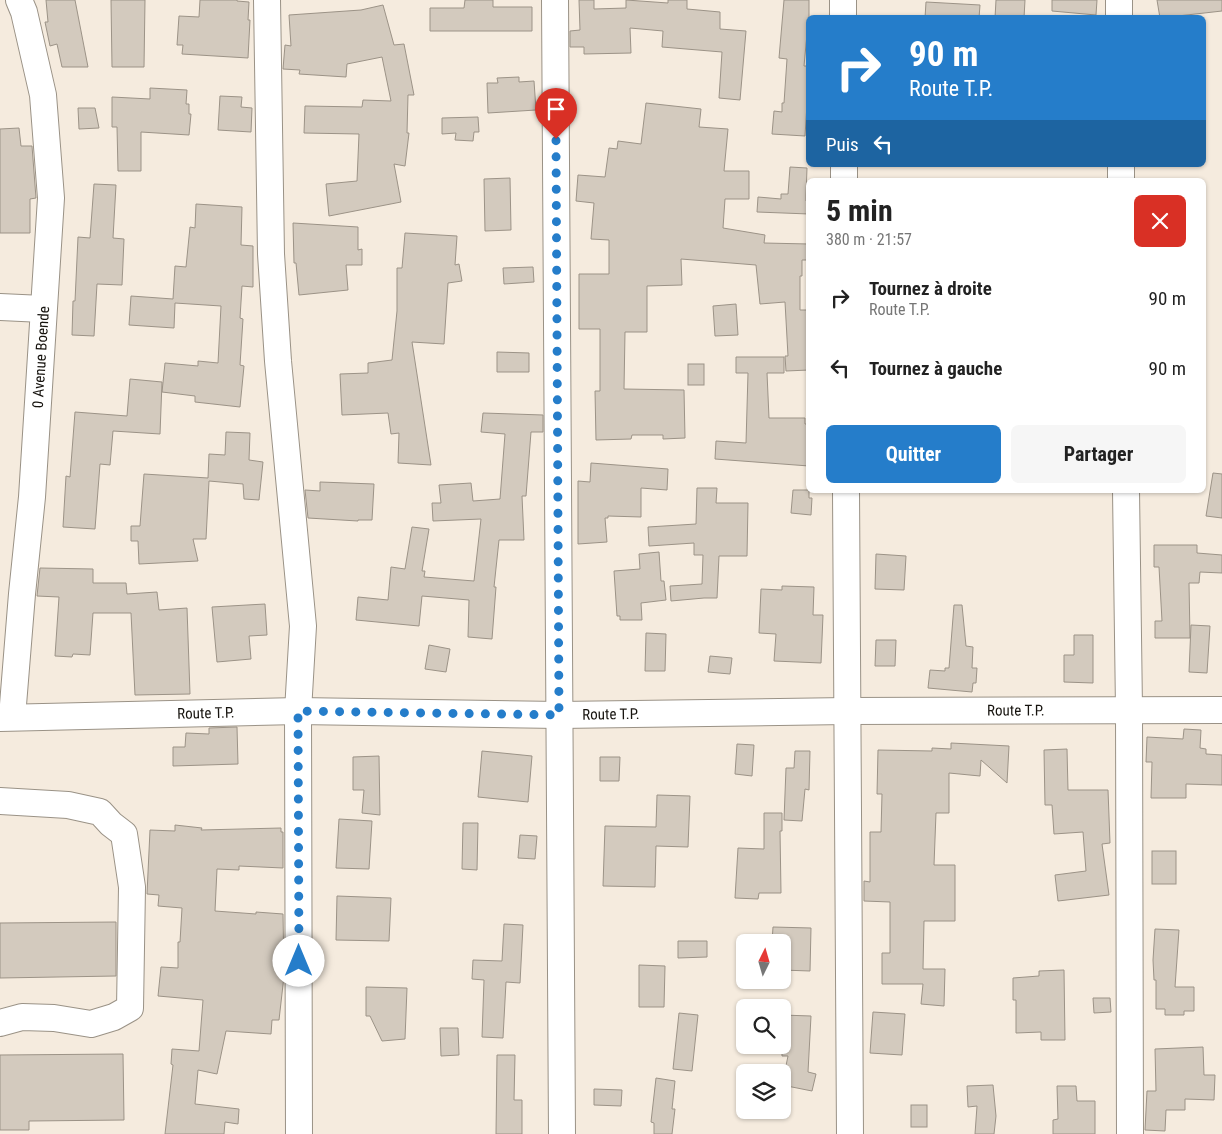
<!DOCTYPE html>
<html lang="fr">
<head>
<meta charset="utf-8">
<style>
  :root { --surface:#fff; --page:#f6f6f6; --text:#222; --muted:#767676; --accent:#257dca }
  body { margin:0; font-family:"Roboto Condensed",sans-serif; background:var(--page); color:var(--text); height:100vh; display:flex; flex-direction:column; font-size:19px; white-space:nowrap }
  * { box-sizing:border-box; margin:0 }
  p { font-size:16px; color:var(--muted) }
  .icon { flex:none; width:28px; height:28px; fill:none; stroke:currentColor; stroke-width:2; stroke-linecap:round; stroke-linejoin:round }
  .map { position:relative; flex:1; overflow:hidden }
  .panel { position:absolute; left:806px; top:178px; width:400px; height:315px; display:flex; flex-direction:column; background:var(--surface); border-radius:8px; box-shadow:0 1px 4px #0004 }
  .panel>* { flex:none }
  .banner { position:absolute; left:806px; top:15px; width:400px; height:152px; border-radius:8px; box-shadow:0 1px 4px #0004; background:#257dca; color:#fff; overflow:hidden }
  .needle { width:32px; rotate:5deg }
  .controls { position:absolute; left:736px; top:934px; display:grid; gap:10px }
  .controls a { display:grid; place-items:center; width:55px; height:55px; border-radius:8px; background:var(--surface); box-shadow:0 1px 4px #0004; font-size:25px }
  .pin { position:absolute; display:grid; place-items:center; width:42px; height:42px; color:#fff; margin:-51px -21px; border-radius:50% 50% 50% 0; rotate:-45deg; box-shadow:0 0 5px #0007 }
  .pin .icon { rotate:45deg }
  .me { position:absolute; width:55px; margin:-28px; rotate:0deg; stroke-linejoin:round; filter:drop-shadow(0 0 4px #0008) }
  .turn { display:flex; align-items:center; gap:18px; height:105px; padding:0 20px; font-size:22px }
  .turn .icon { width:65px; height:65px; stroke-width:2.5 }
  .turn b { display:block; font-size:35px; line-height:42px }
  .then { display:flex; align-items:center; height:48px; padding:0 20px; background:#0003; gap:10px; font-size:19px }
  .round { display:grid; place-items:center; flex:none; width:52px; height:52px; border-radius:8px; background:var(--page) }
  .headline { display:flex; align-items:center; justify-content:space-between; height:85px; padding:0 20px }
  h1 { font-size:30px; font-weight:700; line-height:38px }
  .cta { display:flex; gap:10px; margin-top:auto; padding:10px 20px }
  .cta a { flex:1; height:58px; border-radius:8px; background:var(--accent); color:#fff; font-size:20px; font-weight:700; line-height:58px; text-align:center }
  .cta a+a { background:var(--page); color:var(--text) }
  ul { padding:0; list-style:none }
  li { display:flex; align-items:center; gap:15px; height:70px; padding:0 20px }
  li div { flex:1 }
  li b { display:block; font-size:19px }
  li em { font-style:normal }
  .map>svg:first-child { display:block }
  .building { fill:#d3cabe; stroke:#9c9387 }
  .lines { fill:none; stroke-linecap:round; stroke-linejoin:round }
  .minor-casing { stroke:#9a9286; stroke-width:28 }
  .minor { stroke:#fff; stroke-width:26 }
  .route { stroke:#257dca; stroke-width:9; stroke-dasharray:0 16.2 }
  .labels { text-anchor:middle; stroke-width:5; stroke-linejoin:round; paint-order:stroke }
  .street-label { font-size:15px; fill:#16130e; stroke:#fff9f1 }
</style>
</head>
<body>
<div class="map">
<svg width="1222" height="1134" viewBox="0 0 1222 1134">
  <rect width="100%" height="100%" fill="#f5ebde"/>
  <g class="building">
    <polygon points="46,0 75,0 88,67 62,67 57,44 50,46 45,22 48,22"/>
    <polygon points="111,0 145,0 144,67 112,67"/>
    <polygon points="200,0 237,0 237,1 249,2 248,20 250,20 248,58 182,54 183,45 177,45 179,16 199,17"/>
    <polygon points="465,0 493,0 493,7 532,7 532,31 430,31 430,8 464,8"/>
    <polygon points="579,0 594,0 594,9 626,8 626,0 668,3 668,0 687,0 687,9 720,12 720,29 746,31 740,100 719,98 722,52 662,47 663,31 630,28 631,53 584,54 584,47 570,47 570,31 580,30"/>
    <polygon points="784,0 809,0 809,34 807,34 804,66 808,66 809,73 809,104 807,104 805,136 772,134 774,111 782,112 782,103 784,103 787,59 779,58"/>
    <polygon points="996,0 1025,0 1024,18 995,18"/>
    <polygon points="1052,0 1097,0 1096,15 1052,11"/>
    <polygon points="1157,0 1222,0 1222,11 1160,18"/>
    <polygon points="926,2 980,5 979,18 925,18"/>
    <polygon points="383,5 394,45 404,44 414,95 408,95 407,133 409,133 405,166 394,164 401,202 329,216 326,184 357,181 359,134 304,133 305,106 362,107 363,100 391,101 382,57 347,64 346,77 299,74 300,70 283,69 285,45 291,46 289,15 361,10"/>
    <polygon points="519,77 519,82 534,81 536,110 488,113 487,83 498,83 497,78"/>
    <polygon points="150,88 187,90 186,104 189,104 189,114 191,114 189,135 141,132 141,171 118,171 117,127 112,127 112,97 150,99"/>
    <polygon points="220,96 242,97 241,107 252,108 251,132 218,130"/>
    <polygon points="646,103 701,109 699,127 728,129 724,171 749,171 749,199 725,199 723,228 765,235 764,243 809,244 809,260 802,260 802,276 800,276 800,310 807,310 809,370 786,371 785,356 788,356 785,302 760,304 756,265 681,259 682,285 647,286 647,332 625,332 624,389 684,390 685,438 663,439 663,435 632,435 631,439 596,440 595,391 600,391 600,329 579,329 579,274 609,274 609,240 591,239 594,203 576,201 578,175 605,177 609,148 617,149 618,141 641,144"/>
    <polygon points="78,108 95,108 99,128 79,129"/>
    <polygon points="478,117 479,132 474,132 473,141 455,140 456,133 442,134 442,118"/>
    <polygon points="19,128 21,146 32,146 36,198 30,199 30,233 0,233 0,129"/>
    <polygon points="790,167 807,168 806,195 806,201 809,201 809,214 757,212 758,197 781,199 781,194 788,194"/>
    <polygon points="510,178 511,230 485,231 484,179"/>
    <polygon points="94,184 116,185 113,238 124,239 122,285 97,284 94,336 72,335 73,301 75,301 78,237 90,238"/>
    <polygon points="196,204 242,207 241,245 253,246 253,287 242,286 240,318 243,319 240,365 244,366 240,407 195,402 195,396 162,392 165,363 198,366 198,361 218,363 221,306 175,303 174,328 129,325 131,296 173,299 175,266 186,267 190,227 195,228"/>
    <polygon points="293,223 358,227 358,250 362,249 362,265 346,265 348,290 299,295 296,263 294,263"/>
    <polygon points="405,233 457,236 455,265 459,264 462,281 448,283 444,344 412,342 431,465 398,463 399,433 391,434 388,413 342,415 340,374 368,373 368,363 392,360 397,311 397,268 402,268"/>
    <polygon points="533,267 534,282 504,284 503,268"/>
    <polygon points="736,304 738,335 715,336 713,306"/>
    <polygon points="497,352 529,353 529,372 497,372"/>
    <polygon points="736,357 784,357 784,373 767,373 769,418 805,418 805,424 809,424 809,466 715,459 716,441 746,443 748,373 736,373"/>
    <rect x="688" y="364" width="16" height="21"/>
    <polygon points="130,379 162,382 160,434 113,431 110,465 100,464 95,529 63,527 66,476 70,477 75,412 127,416"/>
    <polygon points="483,413 543,415 543,432 531,432 526,496 522,496 524,540 499,540 494,587 496,587 492,639 468,637 469,600 422,596 419,626 356,620 358,597 388,600 391,567 405,569 412,527 429,529 422,571 425,571 424,577 474,581 481,519 433,521 432,503 441,503 439,485 471,483 473,501 500,499 505,434 481,432"/>
    <polygon points="226,432 250,433 249,460 263,462 259,500 244,499 243,484 209,481 206,539 193,539 198,561 139,564 138,541 131,541 131,526 140,526 144,474 208,478 209,454 225,455"/>
    <polygon points="591,463 668,469 667,490 641,488 641,517 608,516 608,518 605,518 607,542 578,544 578,481 590,482"/>
    <polygon points="1213,473 1222,474 1222,518 1206,516"/>
    <polygon points="320,482 374,484 372,520 358,520 358,521 308,518 305,490 320,491"/>
    <polygon points="697,488 717,488 716,503 748,503 747,556 719,556 717,598 704,598 671,601 670,586 702,584 703,555 694,555 694,543 649,546 648,527 696,524"/>
    <polygon points="793,490 809,490 809,498 812,498 811,515 791,513"/>
    <polygon points="1154,545 1197,545 1197,553 1222,555 1222,573 1200,572 1199,583 1189,583 1190,638 1155,638 1155,621 1162,621 1159,567 1154,567"/>
    <polygon points="659,552 661,581 664,581 666,600 641,603 642,620 620,620 620,616 617,616 614,571 640,569 639,554"/>
    <polygon points="876,554 906,556 904,590 875,589"/>
    <polygon points="40,568 93,569 93,583 126,583 127,594 157,592 159,610 187,608 190,694 135,695 131,613 93,613 90,655 73,654 72,657 55,656 59,597 37,596"/>
    <polygon points="782,586 814,587 813,615 823,615 821,663 774,661 776,634 759,633 761,589 782,590"/>
    <polygon points="265,604 267,635 249,636 251,659 217,662 212,607"/>
    <polygon points="954,605 962,605 966,646 973,647 972,668 977,668 976,683 973,683 972,692 928,688 930,670 945,671 945,668 949,668"/>
    <polygon points="1191,625 1210,626 1207,673 1189,672"/>
    <polygon points="646,633 666,634 665,671 645,671"/>
    <polygon points="1074,635 1093,635 1093,683 1064,682 1064,655 1074,655"/>
    <polygon points="876,640 896,640 895,666 875,666"/>
    <polygon points="429,645 450,649 446,672 425,669"/>
    <polygon points="710,656 732,658 730,674 708,672"/>
    <polygon points="237,727 238,764 173,766 173,747 185,747 186,733 209,734 209,728"/>
    <polygon points="1184,729 1201,730 1200,748 1206,749 1206,754 1222,755 1222,785 1186,784 1186,798 1151,798 1152,762 1146,762 1147,737 1183,739"/>
    <polygon points="951,743 1009,746 1007,783 981,760 980,776 949,773 949,813 936,813 934,865 955,865 955,921 924,921 923,969 945,969 944,1006 921,1004 923,984 882,984 882,953 890,953 890,902 864,901 864,881 870,882 870,832 881,832 882,794 877,794 878,750 932,751 932,748 951,749"/>
    <polygon points="737,744 754,745 752,776 735,774"/>
    <polygon points="1067,749 1068,790 1108,790 1110,843 1102,844 1109,895 1058,901 1055,875 1086,871 1083,832 1054,834 1052,805 1045,805 1044,750"/>
    <polygon points="482,751 532,756 528,802 478,797"/>
    <polygon points="795,751 810,751 809,790 805,789 802,821 784,820 786,768 794,768"/>
    <polygon points="379,756 380,815 362,813 364,790 353,790 353,757"/>
    <polygon points="600,757 620,757 619,781 600,781"/>
    <polygon points="657,795 690,796 688,847 656,846 655,887 603,886 605,826 656,827"/>
    <polygon points="764,813 782,813 782,831 780,831 781,893 759,893 758,899 735,898 738,848 764,849"/>
    <polygon points="339,819 372,821 369,869 336,868"/>
    <polygon points="463,823 478,823 477,870 462,869"/>
    <polygon points="175,825 202,828 201,830 281,828 281,832 283,832 283,868 239,866 239,870 217,869 215,911 256,914 256,912 283,914 284,976 279,1020 272,1020 271,1034 226,1031 217,1074 198,1070 195,1104 239,1109 238,1124 225,1122 224,1134 165,1134 173,1065 171,1064 172,1049 199,1051 203,1000 158,996 161,967 178,968 178,942 180,942 182,908 158,906 159,895 147,894 150,830 175,831"/>
    <polygon points="520,835 537,836 535,859 518,858"/>
    <rect x="1152" y="851" width="24" height="33"/>
    <polygon points="337,896 391,898 389,941 336,940"/>
    <polygon points="116,922 116,976 0,978 0,923"/>
    <polygon points="504,924 523,925 520,983 506,982 503,1038 482,1037 484,980 472,979 473,960 502,961"/>
    <polygon points="773,927 811,928 810,971 782,970 782,942 772,942"/>
    <polygon points="1155,929 1179,930 1175,987 1194,987 1194,1011 1184,1011 1184,1015 1165,1015 1165,1009 1156,1009 1156,980 1154,980 1153,960"/>
    <polygon points="678,941 707,941 707,957 678,958"/>
    <polygon points="639,965 665,966 664,1007 639,1007"/>
    <polygon points="1064,970 1065,1040 1041,1040 1041,1032 1016,1033 1016,1000 1013,1000 1013,978 1039,976 1039,971"/>
    <polygon points="366,987 407,988 405,1039 382,1041 370,1016 366,1016"/>
    <polygon points="1093,998 1110,998 1111,1012 1094,1013"/>
    <polygon points="873,1012 905,1014 902,1055 870,1053"/>
    <polygon points="679,1013 698,1015 692,1071 673,1069"/>
    <polygon points="782,1015 811,1016 808,1072 816,1074 812,1091 782,1085 788,1056 782,1056"/>
    <polygon points="440,1028 458,1028 459,1055 441,1056"/>
    <polygon points="1203,1047 1204,1075 1215,1075 1214,1100 1185,1099 1185,1110 1166,1110 1165,1131 1145,1130 1147,1091 1156,1091 1155,1049"/>
    <polygon points="123,1054 124,1120 29,1121 29,1130 0,1130 0,1055"/>
    <polygon points="497,1055 515,1055 514,1100 522,1100 522,1134 496,1134"/>
    <polygon points="656,1078 675,1081 672,1109 675,1109 672,1134 654,1134 654,1123 651,1122"/>
    <polygon points="993,1085 996,1116 994,1134 975,1134 977,1106 968,1107 967,1086"/>
    <polygon points="1057,1086 1076,1086 1077,1101 1095,1101 1095,1134 1053,1134 1053,1120 1058,1119"/>
    <polygon points="594,1089 622,1090 621,1106 594,1105"/>
    <rect x="911" y="1105" width="16" height="22"/>
  </g>
  <g class="lines">
    <defs>
      <g id="minor">
        <polyline points="267,0 271,254 278,361 303,626 298,711 299,1134"/>
        <polyline points="555,0 562,1134"/>
        <polyline points="843,0 843,18"/>
        <polyline points="1119,0 1119,18"/>
        <polyline points="844,165 844,180"/>
        <polyline points="1121,165 1121,180"/>
        <polyline points="0,307 43,309"/>
        <polyline points="846,490 850,1134"/>
        <polyline points="1126,490 1129,709 1130,1134"/>
        <path id="s1" d="M12,717L22,594L32,497L51,198L43,95L24,12L19,0"/>
        <path id="s2" d="M0,718L298,711L559,715L847,711L1222,710"/>
        <polyline points="0,801 68,805 100,812 111,824 124,834 132,887 130,1008 114,1017 91,1024 54,1018 22,1017 0,1023"/>
      </g>
    </defs>
    <use href="#minor" class="minor-casing"/>
    <use href="#minor" class="minor"/>
  </g>
  <g class="lines">
    <polyline class="route" points="299,961 298,711 559,715 556,139"/>
  </g>
  <g class="labels">
    <g class="street-label">
      <text dy="5" stroke="none"><textPath href="#s1" startOffset="361">0 Avenue Boende</textPath></text>
      <text dy="5" stroke="none"><textPath href="#s2" startOffset="1016">Route T.P.</textPath></text>
      <text dy="5" stroke="none"><textPath href="#s2" startOffset="206">Route T.P.</textPath></text>
      <text dy="5" stroke="none"><textPath href="#s2" startOffset="611">Route T.P.</textPath></text>
    </g>
  </g>
</svg>
<div class="controls">
<a><svg class="needle" viewBox="-14 -14 28 28"><path d="M0-13l5 13h-10z" fill="#e53935"/><path d="M0 13l5-13h-10z" fill="#767676"/></svg></a>
<a><svg class="icon" aria-label="search" viewBox="0 0 24 24"><circle cx="10" cy="10" r="6"/><path d="M15 15l6 6"/></svg></a>
<a><svg class="icon" aria-label="layers" viewBox="0 0 24 24"><path d="M12 4l9 5-9 5-9-5zM3 14l9 5 9-5"/></svg></a>
</div>
<div class="pin" style="left:556px;top:139px;background:#d93025"><svg class="icon" aria-label="arrive" viewBox="0 0 24 24"><path d="M6 21V4h12l-3 4 3 4H6"/></svg></div>
<svg class="me" style="left:299px;top:961px" viewBox="-20 -20 40 40"><circle r="19" fill="#fff"/><path d="M0-13L10 11 0 6-10 11z" fill="#257dca"/></svg>
<div class="banner">
<div class="turn"><svg class="icon" aria-label="right" viewBox="0 0 24 24"><path d="M7 20v-9h11M14 6l5 5-5 5"/></svg><div><b>90 m</b>Route T.P.</div></div>
<div class="then">Puis<svg class="icon" aria-label="left" viewBox="0 0 24 24"><path d="M17 20v-9H6M10 6l-5 5 5 5"/></svg></div>
</div>
<section class="panel">
<div class="headline"><div><h1>5 min</h1><p>380 m · 21:57</p></div><a class="round" style="background:#d93025;color:#fff"><svg class="icon" aria-label="close" viewBox="0 0 24 24"><path d="M6 6l12 12M18 6L6 18"/></svg></a></div>
<ul>
<li><svg class="icon" aria-label="right" viewBox="0 0 24 24"><path d="M7 20v-9h11M14 6l5 5-5 5"/></svg><div><b>Tournez à droite</b><p>Route T.P.</p></div><em>90 m</em></li>
<li><svg class="icon" aria-label="left" viewBox="0 0 24 24"><path d="M17 20v-9H6M10 6l-5 5 5 5"/></svg><div><b>Tournez à gauche</b></div><em>90 m</em></li>
</ul>
<div class="cta"><a>Quitter</a><a>Partager</a></div>
</section>
</div>
</body>
</html>
